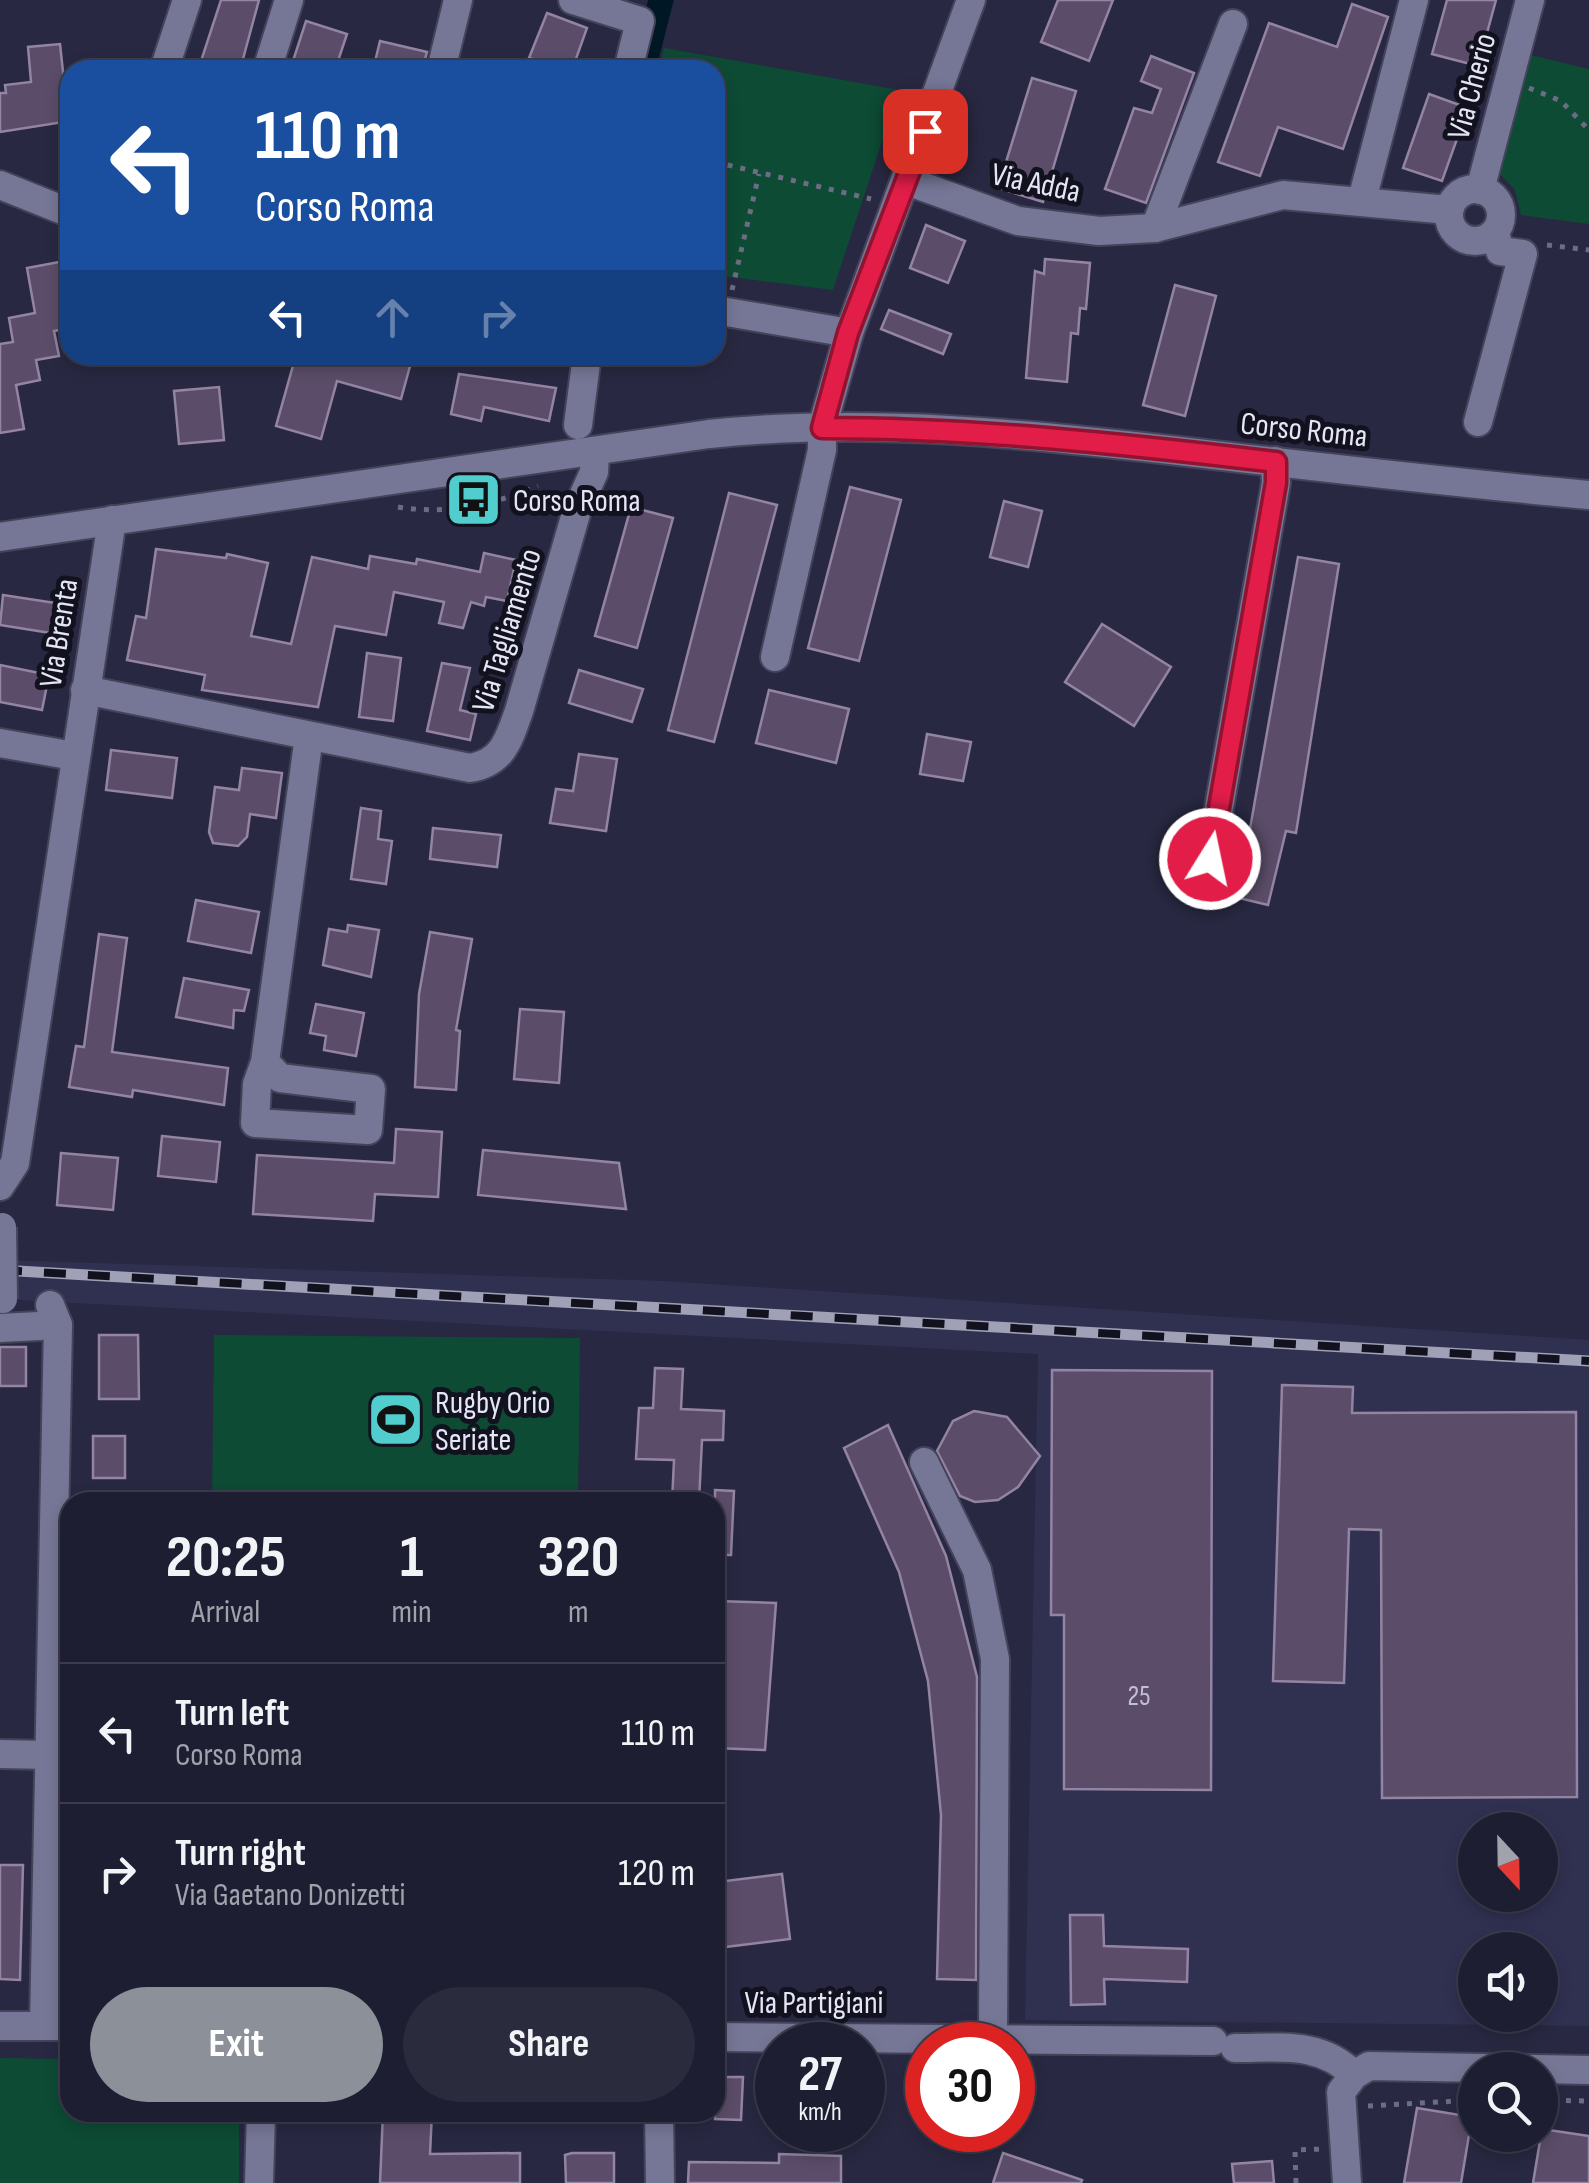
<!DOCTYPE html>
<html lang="en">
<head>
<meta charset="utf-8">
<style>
  :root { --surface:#1e1e32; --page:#2b2b3e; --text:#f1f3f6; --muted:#a1a2ac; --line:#3c3c4d; --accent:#8c9099 }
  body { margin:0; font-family:"Sofia Sans Condensed",sans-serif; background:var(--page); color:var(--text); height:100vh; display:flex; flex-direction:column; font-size:38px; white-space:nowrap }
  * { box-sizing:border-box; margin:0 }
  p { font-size:32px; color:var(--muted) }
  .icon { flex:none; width:55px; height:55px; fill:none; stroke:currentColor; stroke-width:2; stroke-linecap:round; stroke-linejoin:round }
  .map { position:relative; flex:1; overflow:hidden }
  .drawer { position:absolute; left:60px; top:1492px; width:665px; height:630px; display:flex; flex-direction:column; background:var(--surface); border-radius:30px; box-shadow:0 5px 15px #0003,0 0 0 2px var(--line) }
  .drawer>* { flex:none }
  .top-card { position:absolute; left:60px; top:60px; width:665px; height:305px; border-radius:30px; box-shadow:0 5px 15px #0003,0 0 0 2px var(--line); background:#1a4fa0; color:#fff; overflow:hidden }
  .needle { width:65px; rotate:158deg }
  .fabs { position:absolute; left:1458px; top:1812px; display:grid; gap:20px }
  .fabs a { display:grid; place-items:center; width:100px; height:100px; border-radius:50%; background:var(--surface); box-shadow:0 5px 15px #0003,0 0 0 2px var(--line); font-size:50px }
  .speed { position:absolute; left:755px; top:2022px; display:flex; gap:20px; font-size:50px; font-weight:700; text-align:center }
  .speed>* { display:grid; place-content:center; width:130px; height:130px; border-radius:50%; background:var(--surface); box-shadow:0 5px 15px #0003,0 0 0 2px var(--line); line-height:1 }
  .speed small { font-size:25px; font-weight:400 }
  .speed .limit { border:15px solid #d22; background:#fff; color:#111 }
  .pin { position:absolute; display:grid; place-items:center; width:85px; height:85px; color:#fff; margin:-42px; border-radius:20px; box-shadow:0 5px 15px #0006 }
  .me { position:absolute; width:110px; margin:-55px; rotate:10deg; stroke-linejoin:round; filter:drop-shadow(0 0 8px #0008) }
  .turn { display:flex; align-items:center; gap:35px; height:210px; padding:0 30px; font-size:45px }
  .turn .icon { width:130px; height:130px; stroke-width:2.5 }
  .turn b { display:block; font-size:70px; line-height:85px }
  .lanes { display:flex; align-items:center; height:95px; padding:0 30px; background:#0003; justify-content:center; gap:50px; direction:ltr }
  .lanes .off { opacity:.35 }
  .eta { display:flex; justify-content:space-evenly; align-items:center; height:170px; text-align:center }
  .eta b { font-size:60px; font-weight:700; line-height:70px }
  .action { display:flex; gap:20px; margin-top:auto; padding:20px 30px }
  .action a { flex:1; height:115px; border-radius:60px; background:var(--accent); color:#fff; font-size:40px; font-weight:700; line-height:115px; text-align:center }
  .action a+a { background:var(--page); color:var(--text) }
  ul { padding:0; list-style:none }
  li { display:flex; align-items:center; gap:30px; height:140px; padding:0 30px; border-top:2px solid var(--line) }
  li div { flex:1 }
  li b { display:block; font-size:38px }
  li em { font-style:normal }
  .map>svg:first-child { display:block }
  .built { fill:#303051; fill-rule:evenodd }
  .green { fill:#0d4b35 }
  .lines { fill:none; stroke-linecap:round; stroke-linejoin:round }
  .canal { stroke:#001825; stroke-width:25 }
  .building { fill:#5b4d69; stroke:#9284a2; stroke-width:2.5 }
  .minor-casing { stroke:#44435a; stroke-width:32 }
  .path { stroke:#6c6c83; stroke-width:5; stroke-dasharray:5 8; stroke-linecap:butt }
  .minor { stroke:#767796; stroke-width:28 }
  .rail-casing { stroke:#a0a1b6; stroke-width:11 }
  .rail { stroke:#12121e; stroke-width:8; stroke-dasharray:22; stroke-linecap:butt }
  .minor-bridge-casing { stroke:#44435a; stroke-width:32; stroke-linecap:butt }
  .minor-bridge { stroke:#767796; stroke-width:28 }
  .route-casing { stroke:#92132f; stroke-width:25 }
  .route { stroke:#e11d48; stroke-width:18 }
  .labels { text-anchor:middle; stroke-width:10; stroke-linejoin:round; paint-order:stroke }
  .number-label { font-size:28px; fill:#c2bfd4 }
  .street-label { font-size:32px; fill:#e4e5f7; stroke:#12121e }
  .poi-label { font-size:32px; fill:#e4e5f7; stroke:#12121e; text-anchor:start }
</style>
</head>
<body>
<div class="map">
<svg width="1589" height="2183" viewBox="0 0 1589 2183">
  <rect width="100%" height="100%" fill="#282842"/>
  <path class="built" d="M0,1260L664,1281L1589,1340V2026L1025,2020L1038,1354L0,1299ZM1475,1830H1540V1895H1475ZM1475,1950H1540V2015H1475Z"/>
  <g class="green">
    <polygon points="664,48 899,90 833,290 715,275 715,70 659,70"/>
    <polygon points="1530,55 1589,69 1589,224 1521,215 1515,190 1499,173"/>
    <polygon points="214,1335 580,1338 578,1502 212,1502"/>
    <polygon points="0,2058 70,2059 70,2112 239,2113 239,2183 0,2183"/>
  </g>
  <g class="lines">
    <polyline class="canal" points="643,70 661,0"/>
  </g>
  <g class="building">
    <polygon points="221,0 259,0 240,70 201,61"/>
    <polygon points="1058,0 1113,0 1089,61 1041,42"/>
    <polygon points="1447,0 1496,0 1478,66 1432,54"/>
    <polygon points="1352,4 1388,17 1343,149 1278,127 1260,176 1218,162 1269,23 1337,47"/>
    <polygon points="547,13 587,28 572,70 529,58"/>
    <polygon points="306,21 347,34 335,70 290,70"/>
    <polygon points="380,41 427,52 422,70 373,70"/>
    <polygon points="60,44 64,81 70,80 70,121 0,132 0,93 6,93 5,85 31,82 28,47"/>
    <polygon points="1151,56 1194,73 1146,203 1105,189 1134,108 1152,113 1161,89 1141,81"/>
    <polygon points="1032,78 1076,91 1043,202 998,188"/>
    <polygon points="1429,94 1468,108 1442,181 1403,168"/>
    <polygon points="926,225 965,241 948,283 910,268"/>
    <polygon points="1045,259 1090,263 1086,309 1080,308 1078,334 1071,333 1067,382 1026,378 1035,271 1044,274"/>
    <polygon points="70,260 70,328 54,331 59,356 36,360 40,380 16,385 24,429 0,433 0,344 13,342 9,318 35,313 27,268"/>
    <polygon points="1175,285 1216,296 1185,416 1143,405"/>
    <polygon points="889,310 951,334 943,354 881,329"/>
    <polygon points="296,355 396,355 412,359 401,399 337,381 321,439 276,426"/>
    <polygon points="459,374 556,388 549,421 484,407 481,421 451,414"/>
    <polygon points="219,387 224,440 179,444 174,391"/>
    <polygon points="850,487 901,500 859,661 808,648"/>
    <polygon points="729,493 777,505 714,742 668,730"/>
    <polygon points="1004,501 1042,511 1028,567 990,557"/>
    <polygon points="631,507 673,518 637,648 595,636"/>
    <polygon points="156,549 226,558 227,554 268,563 251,636 291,644 312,557 368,569 370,556 416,564 417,559 480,572 484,553 516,560 507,601 486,597 484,606 471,602 463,628 439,623 444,602 394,592 386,635 335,626 318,707 202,690 205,675 127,660 136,616 146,618"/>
    <polygon points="1298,557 1339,564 1296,833 1286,831 1268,905 1214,892 1229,853 1245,857"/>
    <polygon points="3,595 62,604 57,634 0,625"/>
    <polygon points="1102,624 1171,667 1134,726 1065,682"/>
    <polygon points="367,653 401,658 393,721 359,717"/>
    <polygon points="442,663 470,668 460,710 476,714 470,740 427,731"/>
    <polygon points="0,665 49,675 42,710 0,702"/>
    <polygon points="579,670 643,689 632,722 569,703"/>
    <polygon points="769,690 849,709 836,763 756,743"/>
    <polygon points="927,734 971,742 963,781 920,774"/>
    <polygon points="111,750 177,758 172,798 106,790"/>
    <polygon points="579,754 617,759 606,831 550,823 556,789 573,791"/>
    <polygon points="242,768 282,773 276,818 250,814 247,837 238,846 213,843 209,832 215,787 239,790"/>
    <polygon points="361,808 381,811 378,839 392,841 386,884 351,879"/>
    <polygon points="433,828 501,835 497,867 430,859"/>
    <polygon points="196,900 259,912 251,953 188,941"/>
    <polygon points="348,925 379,930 371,977 323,965 329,929 347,932"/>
    <polygon points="430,932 472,939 456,1030 460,1031 456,1090 415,1087 419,994"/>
    <polygon points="99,934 127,938 112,1052 228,1068 224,1105 133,1090 132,1097 69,1087 76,1046 84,1047"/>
    <polygon points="184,978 249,990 244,1011 234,1010 233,1028 176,1017"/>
    <polygon points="316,1004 364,1013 356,1056 324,1050 326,1036 310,1033"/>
    <polygon points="520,1009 564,1012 559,1083 514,1079"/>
    <polygon points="396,1129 442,1132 438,1197 375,1194 373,1221 253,1214 257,1155 394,1163"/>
    <polygon points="162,1136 220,1142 216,1182 158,1176"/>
    <polygon points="483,1150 619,1163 626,1209 478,1195"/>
    <polygon points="61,1153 118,1158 113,1210 57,1205"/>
    <polygon points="99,1335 138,1335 139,1399 99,1399"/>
    <rect x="0" y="1347" width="26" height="39"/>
    <polygon points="655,1368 683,1369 681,1409 724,1411 723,1440 702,1440 699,1502 672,1502 674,1460 636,1459 639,1408 653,1408"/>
    <polygon points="1052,1370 1212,1371 1211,1790 1064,1789 1064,1615 1051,1615"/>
    <polygon points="1282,1385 1353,1387 1352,1413 1576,1412 1577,1797 1382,1798 1381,1530 1349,1529 1344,1683 1273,1681"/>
    <polygon points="974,1411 1007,1417 1040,1456 1018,1487 998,1500 975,1502 960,1496 937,1451 953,1421"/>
    <polygon points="888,1425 946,1556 977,1677 976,1980 937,1979 941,1815 928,1681 899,1572 844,1448"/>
    <rect x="93" y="1436" width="32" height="42"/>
    <polygon points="715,1490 734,1491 731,1555 715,1555"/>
    <polygon points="717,1601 776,1603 765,1750 715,1748"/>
    <polygon points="0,1865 23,1865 20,1980 0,1979"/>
    <polygon points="782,1874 790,1939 725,1947 717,1882"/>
    <polygon points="1070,1915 1103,1915 1104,1946 1188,1949 1187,1982 1104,1979 1105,2004 1071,2005"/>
    <polygon points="715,2077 743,2077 741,2120 715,2119"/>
    <polygon points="1417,2108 1472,2117 1461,2183 1404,2183"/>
    <polygon points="383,2112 432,2112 430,2154 520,2153 520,2183 380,2183"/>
    <polygon points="1542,2129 1589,2136 1589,2183 1533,2183"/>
    <polygon points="572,2153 614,2153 614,2183 566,2183 565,2155"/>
    <polygon points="1003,2153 1082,2180 1081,2183 993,2183"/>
    <polygon points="779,2154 841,2156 841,2183 688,2183 689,2162 779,2163"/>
    <polygon points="1272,2161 1274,2183 1234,2183 1232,2164"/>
  </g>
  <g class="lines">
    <defs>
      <g id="minor">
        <polyline points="573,0 640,21 628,70"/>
        <polyline points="164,70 187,0"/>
        <polyline points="267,70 289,0"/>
        <polyline points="441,70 458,0"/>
        <polyline points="907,181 1018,221 1099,231 1155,228 1283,195 1449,210"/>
        <polyline points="0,185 70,213"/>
        <circle cx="1475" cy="215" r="26"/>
        <polyline points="1480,190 1530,0"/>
        <polyline points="1362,200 1414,0"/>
        <polyline points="1155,228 1233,24"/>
        <polyline points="715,310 849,333"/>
        <polyline points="1478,422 1523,254 1500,251 1495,233"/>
        <polyline points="578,425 587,355"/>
        <path d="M0,537L709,434C869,417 1029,434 1188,452C1321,467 1455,483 1589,495"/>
        <polyline points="775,657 822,450 822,428 849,333 971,0"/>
        <path d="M85,690L470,768C503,763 509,739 519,711L577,510L594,472L595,451"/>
        <polyline points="0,743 74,756"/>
        <polyline points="1210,859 1276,483 1275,461"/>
        <polyline points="265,1062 257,1084 255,1123 368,1130 371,1089 280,1078 265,1062 309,736"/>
        <polyline points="0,1186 15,1163 112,520"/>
        <polyline points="0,1328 58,1325"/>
        <polyline points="924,1462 977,1570 995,1659 993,2039"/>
        <polyline points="0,1754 49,1755"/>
        <polyline points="0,2026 70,2026"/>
        <polyline points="44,2026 58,1325 50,1305"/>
        <polyline points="715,2037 1213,2041"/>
        <path d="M1235,2048C1280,2048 1321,2041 1354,2075"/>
        <polyline points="659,2112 660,2183"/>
        <polyline points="259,2183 261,2112"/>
        <polyline points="1347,2183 1341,2092 1354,2075 1369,2066 1589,2070"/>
      </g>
    </defs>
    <use href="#minor" class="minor-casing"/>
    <g class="path">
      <polyline points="1529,88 1561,101 1589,130"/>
      <polyline points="715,162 871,199"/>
      <polyline points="1547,245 1589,250"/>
      <polyline points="732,290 759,174"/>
      <path d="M398,507C448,515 492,505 538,486"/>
      <polyline points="1540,2100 1589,2101"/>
      <polyline points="1368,2106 1475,2100"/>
      <polyline points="1296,2183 1295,2150 1323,2149"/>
    </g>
    <use href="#minor" class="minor"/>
    <defs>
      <polyline id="rail" points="0,1270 1589,1361"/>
    </defs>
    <use href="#rail" class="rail-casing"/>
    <use href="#rail" class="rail"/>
    <defs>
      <polyline id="minor-bridge" points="2,1227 3,1299"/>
    </defs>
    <use href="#minor-bridge" class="minor-bridge-casing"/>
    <use href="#minor-bridge" class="minor-bridge"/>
  </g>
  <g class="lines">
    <defs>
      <path id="route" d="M925,131L848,333L822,428C975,428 1124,444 1276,462V483L1210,859"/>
    </defs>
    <use href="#route" class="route-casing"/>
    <use href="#route" class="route"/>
  </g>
  <defs>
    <symbol id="bus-square" viewBox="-11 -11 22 22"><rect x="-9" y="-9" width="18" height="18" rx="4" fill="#52cdcd" stroke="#12121e"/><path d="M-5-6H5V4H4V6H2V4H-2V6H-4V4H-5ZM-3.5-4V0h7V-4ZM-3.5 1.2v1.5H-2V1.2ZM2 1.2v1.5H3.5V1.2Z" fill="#111"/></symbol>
    <symbol id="stadium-square" viewBox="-11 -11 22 22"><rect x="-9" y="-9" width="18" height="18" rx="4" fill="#52cdcd" stroke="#12121e"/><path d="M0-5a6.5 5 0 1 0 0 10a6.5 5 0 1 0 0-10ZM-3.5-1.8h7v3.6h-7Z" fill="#111"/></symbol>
  </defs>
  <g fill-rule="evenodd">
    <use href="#bus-square" x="442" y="468" width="63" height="63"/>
    <use href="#stadium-square" x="364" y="1388" width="63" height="63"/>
  </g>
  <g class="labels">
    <g class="number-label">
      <text x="1139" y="1705">25</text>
    </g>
    <g class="street-label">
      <text transform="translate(1471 86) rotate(-75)" y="11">Via Cherio</text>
      <text transform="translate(1036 182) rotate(12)" y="11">Via Adda</text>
      <text transform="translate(1304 429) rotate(6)" y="11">Corso Roma</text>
      <text transform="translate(506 630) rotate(-73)" y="11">Via Tagliamento</text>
      <text transform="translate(58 633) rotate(-81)" y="11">Via Brenta</text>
      <text x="814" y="2013">Via Partigiani</text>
    </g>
    <g class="poi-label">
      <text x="513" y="511">Corso Roma</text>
      <text x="435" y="1413">Rugby Orio<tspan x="435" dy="37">Seriate</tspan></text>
    </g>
  </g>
</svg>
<div class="fabs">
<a><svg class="needle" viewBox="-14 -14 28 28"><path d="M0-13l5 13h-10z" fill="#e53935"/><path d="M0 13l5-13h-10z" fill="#a1a2ac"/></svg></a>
<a><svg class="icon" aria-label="sound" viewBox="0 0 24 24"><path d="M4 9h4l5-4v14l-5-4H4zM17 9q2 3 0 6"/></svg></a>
<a><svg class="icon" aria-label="search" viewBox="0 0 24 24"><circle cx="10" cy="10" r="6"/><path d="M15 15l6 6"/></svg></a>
</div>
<div class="speed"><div>27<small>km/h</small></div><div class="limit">30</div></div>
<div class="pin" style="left:925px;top:131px;background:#d93025"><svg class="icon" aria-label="arrive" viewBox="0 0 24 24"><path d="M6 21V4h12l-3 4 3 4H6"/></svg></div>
<svg class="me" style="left:1210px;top:859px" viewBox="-20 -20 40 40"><circle r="17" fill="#e11d48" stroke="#fff" stroke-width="3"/><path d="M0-11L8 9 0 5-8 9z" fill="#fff"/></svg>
<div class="top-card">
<div class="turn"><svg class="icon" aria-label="left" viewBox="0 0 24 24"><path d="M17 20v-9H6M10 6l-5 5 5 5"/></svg><div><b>110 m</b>Corso Roma</div></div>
<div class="lanes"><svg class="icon" aria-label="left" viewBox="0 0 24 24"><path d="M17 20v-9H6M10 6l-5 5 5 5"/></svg><svg class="icon off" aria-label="ahead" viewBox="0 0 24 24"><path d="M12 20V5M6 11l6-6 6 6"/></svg><svg class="icon off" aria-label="right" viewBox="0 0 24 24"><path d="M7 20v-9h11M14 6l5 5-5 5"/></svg></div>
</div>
<section class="drawer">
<div class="eta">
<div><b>20:25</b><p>Arrival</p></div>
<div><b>1</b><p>min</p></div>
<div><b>320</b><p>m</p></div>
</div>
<ul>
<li><svg class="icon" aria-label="left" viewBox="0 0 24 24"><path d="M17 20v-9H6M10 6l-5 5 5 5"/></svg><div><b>Turn left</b><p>Corso Roma</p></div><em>110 m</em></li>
<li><svg class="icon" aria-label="right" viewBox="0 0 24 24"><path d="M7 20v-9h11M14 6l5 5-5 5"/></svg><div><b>Turn right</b><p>Via Gaetano Donizetti</p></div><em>120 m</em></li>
</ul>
<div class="action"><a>Exit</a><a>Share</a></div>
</section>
</div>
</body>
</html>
